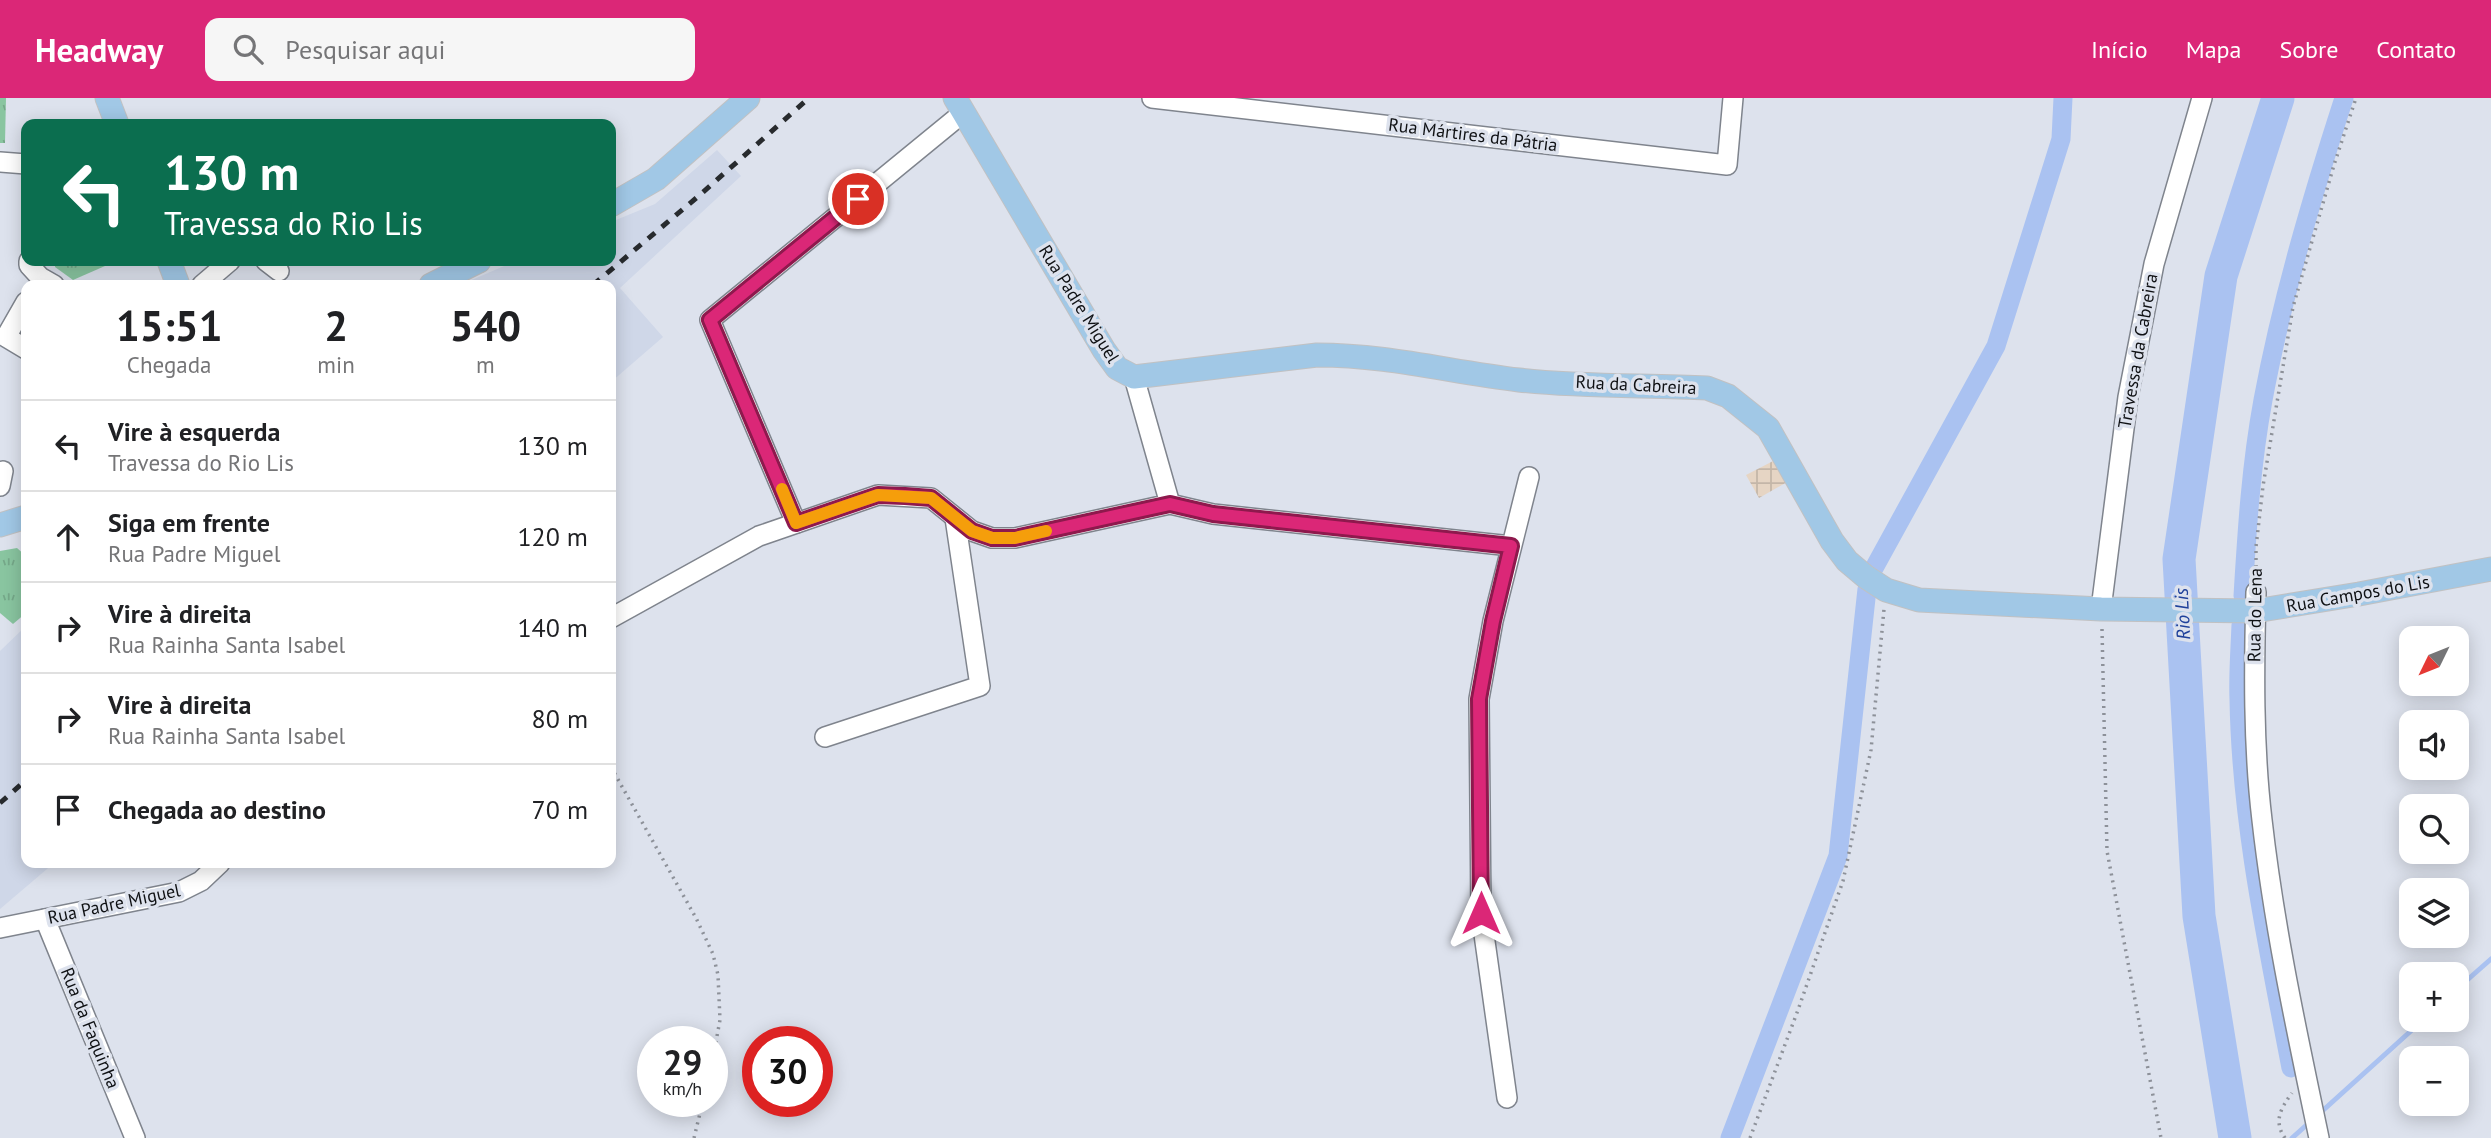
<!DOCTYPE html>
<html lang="pt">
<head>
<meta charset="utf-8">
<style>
  :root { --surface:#fff; --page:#f6f6f6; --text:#202124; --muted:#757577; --line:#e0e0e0; --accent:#db2777 }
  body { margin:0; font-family:"PT Sans",sans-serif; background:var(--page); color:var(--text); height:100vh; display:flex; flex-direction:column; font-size:26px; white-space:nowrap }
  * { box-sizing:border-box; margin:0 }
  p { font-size:23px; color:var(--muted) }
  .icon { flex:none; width:38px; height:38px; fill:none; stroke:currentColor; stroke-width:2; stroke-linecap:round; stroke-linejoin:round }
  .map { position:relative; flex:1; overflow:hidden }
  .sheet { position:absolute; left:21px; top:182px; width:595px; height:588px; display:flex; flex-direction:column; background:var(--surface); border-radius:14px; box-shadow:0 4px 18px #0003 }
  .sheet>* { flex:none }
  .banner { position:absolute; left:21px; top:21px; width:595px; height:147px; border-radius:14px; box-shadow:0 4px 18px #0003; background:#0b6e4f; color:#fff; overflow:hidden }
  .needle { width:46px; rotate:227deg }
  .fabs { position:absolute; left:2399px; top:528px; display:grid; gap:14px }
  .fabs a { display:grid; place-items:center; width:70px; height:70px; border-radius:14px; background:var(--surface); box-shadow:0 4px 18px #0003; font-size:35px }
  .speed { position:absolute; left:637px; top:928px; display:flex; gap:14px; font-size:35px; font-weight:700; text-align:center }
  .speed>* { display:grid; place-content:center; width:91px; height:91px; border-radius:50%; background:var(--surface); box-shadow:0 4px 18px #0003; line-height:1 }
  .speed small { font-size:18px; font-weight:400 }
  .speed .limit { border:10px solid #d22; background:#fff; color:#111 }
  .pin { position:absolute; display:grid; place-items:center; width:60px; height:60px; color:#fff; margin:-30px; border:4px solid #fff; border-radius:50%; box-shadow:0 2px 7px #0007 }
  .me { position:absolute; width:77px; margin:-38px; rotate:0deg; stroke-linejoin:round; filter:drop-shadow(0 0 5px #0008) }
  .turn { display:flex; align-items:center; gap:24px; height:147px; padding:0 28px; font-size:32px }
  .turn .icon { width:91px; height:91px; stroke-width:2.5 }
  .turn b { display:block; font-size:49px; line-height:60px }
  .eta { display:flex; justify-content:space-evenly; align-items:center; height:119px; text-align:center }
  .eta b { font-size:42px; font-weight:700; line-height:49px }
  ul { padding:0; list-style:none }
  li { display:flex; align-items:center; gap:21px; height:91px; padding:0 28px; border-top:2px solid var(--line) }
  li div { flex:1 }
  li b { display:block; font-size:26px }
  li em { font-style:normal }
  header { display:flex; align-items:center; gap:42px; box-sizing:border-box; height:98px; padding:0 35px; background:var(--accent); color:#fff }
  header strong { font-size:33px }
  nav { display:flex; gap:38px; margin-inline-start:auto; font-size:24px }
  .search { width:490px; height:63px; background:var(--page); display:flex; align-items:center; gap:18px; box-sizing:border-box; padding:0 24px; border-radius:14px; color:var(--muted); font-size:26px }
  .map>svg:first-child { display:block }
  .built { fill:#cfd7e8 }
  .industrial { fill:url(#industrial-grid) }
  .grass { fill:url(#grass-tufts) }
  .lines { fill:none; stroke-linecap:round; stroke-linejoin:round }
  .stream { stroke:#aac2f1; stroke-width:5 }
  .canal { stroke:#aac2f1; stroke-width:19 }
  .river { stroke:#aac2f1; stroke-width:33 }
  .minor-casing { stroke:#7f848d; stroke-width:22 }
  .major-casing { stroke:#c1c1c2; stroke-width:25 }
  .path { stroke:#8d9199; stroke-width:3.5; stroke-dasharray:2 5; stroke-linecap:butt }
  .minor { stroke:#fff; stroke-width:19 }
  .major { stroke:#a1c8e6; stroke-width:23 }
  .rail { stroke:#282b2e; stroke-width:5; stroke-dasharray:9 9; stroke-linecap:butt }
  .route-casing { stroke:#8e194d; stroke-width:18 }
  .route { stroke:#db2777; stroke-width:12 }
  .slow { stroke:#f59e0b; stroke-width:12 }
  .labels { text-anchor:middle; stroke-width:7; stroke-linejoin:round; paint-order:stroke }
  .street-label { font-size:18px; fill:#0f1114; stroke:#dde2ed }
  .water-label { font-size:19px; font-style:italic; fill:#20429b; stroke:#dde2ed }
</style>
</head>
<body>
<header>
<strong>Headway</strong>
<div class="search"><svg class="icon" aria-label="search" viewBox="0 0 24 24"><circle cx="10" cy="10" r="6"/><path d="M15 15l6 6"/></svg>Pesquisar aqui</div>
<nav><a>Início</a><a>Mapa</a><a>Sobre</a><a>Contato</a></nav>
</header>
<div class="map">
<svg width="2491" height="1040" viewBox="0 0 2491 1040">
  <defs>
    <pattern id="industrial-grid" width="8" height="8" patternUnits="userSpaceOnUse" patternTransform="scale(1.75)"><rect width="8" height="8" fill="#e6d5c4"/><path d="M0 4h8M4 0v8" fill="none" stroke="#c4b6a8"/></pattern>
    <pattern id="grass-tufts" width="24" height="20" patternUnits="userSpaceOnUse" patternTransform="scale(1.75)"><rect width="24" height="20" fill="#89c5a0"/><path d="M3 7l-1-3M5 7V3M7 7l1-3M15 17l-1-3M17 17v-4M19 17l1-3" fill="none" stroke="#75a889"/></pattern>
  </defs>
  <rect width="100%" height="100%" fill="#dde2ed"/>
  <g class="built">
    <polygon points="717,52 741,78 620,190 663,239 611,284 611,187 460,187 516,163 611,163 611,124 655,106"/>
    <polygon points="26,528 26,765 54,765 0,811 0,553"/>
  </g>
  <polygon class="industrial" points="1777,361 1789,383 1759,400 1746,377"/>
  <g class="grass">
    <polygon points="0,0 6,0 5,45 0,45"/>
    <polygon points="55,163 102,163 105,168 73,182 55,169"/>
    <polygon points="17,450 26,458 26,515 13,526 0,515 0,453"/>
  </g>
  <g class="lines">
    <g class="stream">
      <polyline points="2457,891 2491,861"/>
      <polyline points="2319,1016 2423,922"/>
      <polyline points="2292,1040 2311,1023"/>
    </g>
    <g class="canal">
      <polyline points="1873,472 1996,248 2061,41 2063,0"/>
      <path d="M2243,498C2247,432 2251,367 2263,302C2282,200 2312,99 2344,0"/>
      <path d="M2241,527C2240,552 2238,577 2239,601C2241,726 2268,849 2291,970"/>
      <polyline points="1730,1040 1838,758 1867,491"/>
    </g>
    <polyline class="river" points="2235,1040 2199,818 2179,461 2221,178 2278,0"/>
    <defs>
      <g id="minor">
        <polyline points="1152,0 1727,67 1733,0"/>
        <polyline points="0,64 26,66"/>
        <polyline points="29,163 29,167 40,179 54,187"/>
        <polyline points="266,163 279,173"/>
        <polyline points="202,187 230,163"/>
        <polyline points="26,204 6,239 26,251"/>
        <polyline points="0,388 3,373"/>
        <polyline points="1170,406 1213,416 1511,448"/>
        <polyline points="796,425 710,222 964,14"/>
        <path d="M2256,494C2254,569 2253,647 2262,722C2274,829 2297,935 2319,1040"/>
        <polyline points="2101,511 2128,299 2154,166 2202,0"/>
        <polyline points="611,520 759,438 878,397 931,400 972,433 992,440 1015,440 1170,406 1134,279"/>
        <polyline points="825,639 980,588 955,420"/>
        <polyline points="45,821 135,1040"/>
        <polyline points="0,830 179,794 201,783 220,765"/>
        <polyline points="1507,1000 1481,815 1479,601 1493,523 1529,379"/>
      </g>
      <g id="major">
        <polyline points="107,0 117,26"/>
        <path d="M955,0L1104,252L1117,270L1134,279L1317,257C1388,257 1450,274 1519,282C1580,289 1646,287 1707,290L1728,298L1768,330L1832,443L1847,463L1866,479L1886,492L1919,502L2101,511L2255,513L2359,496L2491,471"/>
        <polyline points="611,107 656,81 748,0"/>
        <polyline points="169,163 178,187"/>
        <polyline points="431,187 479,163"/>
        <polyline points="0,427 26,419"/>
      </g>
    </defs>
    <use href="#minor" class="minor-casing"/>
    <use href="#major" class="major-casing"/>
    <g class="path">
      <polyline points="2256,476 2256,449 2263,388 2293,209 2334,67 2356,0"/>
      <polyline points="2102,531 2107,753 2161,1040"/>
      <polyline points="611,669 696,820 713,856 718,877 720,922 712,965"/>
      <polyline points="694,1040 703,1003"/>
      <polyline points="1750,1040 1798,912 1843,783 1871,652 1884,511"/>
      <path d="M2285,1040C2273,1023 2281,1010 2292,995"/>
    </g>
    <use href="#minor" class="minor"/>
    <use href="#major" class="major"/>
    <g class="rail">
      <polyline points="593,187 701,96 809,0"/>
      <polyline points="0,705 26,682"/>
    </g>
  </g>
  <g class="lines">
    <defs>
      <polyline id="route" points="858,101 710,222 796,425 878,397 905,398 931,400 972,433 992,440 1015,440 1170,406 1213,416 1511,448 1493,523 1479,601 1481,815"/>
    </defs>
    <use href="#route" class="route-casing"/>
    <use href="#route" class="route"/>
    <polyline class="slow" points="782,391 796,425 878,397 931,400 972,433 992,440 1015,440 1046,433"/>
  </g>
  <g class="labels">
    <g class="street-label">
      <text transform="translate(1473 37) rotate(7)" y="6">Rua Mártires da Pátria</text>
      <text transform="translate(1079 206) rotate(58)" y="6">Rua Padre Miguel</text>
      <text transform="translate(2138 253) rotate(-80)" y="6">Travessa da Cabreira</text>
      <text transform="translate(1636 287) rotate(3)" y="6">Rua da Cabreira</text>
      <text transform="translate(2358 496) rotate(-10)" y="6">Rua Campos do Lis</text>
      <text transform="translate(2255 517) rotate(-89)" y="6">Rua do Lena</text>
      <text transform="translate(114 806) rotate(-12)" y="6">Rua Padre Miguel</text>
      <text transform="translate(90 930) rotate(68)" y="6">Rua da Faquinha</text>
    </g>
    <g class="water-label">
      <text transform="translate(2182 516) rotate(-93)" y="7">Rio Lis</text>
    </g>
  </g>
</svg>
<div class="fabs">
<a><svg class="needle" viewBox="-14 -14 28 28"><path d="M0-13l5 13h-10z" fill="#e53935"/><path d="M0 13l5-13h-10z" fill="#757577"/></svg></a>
<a><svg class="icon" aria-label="sound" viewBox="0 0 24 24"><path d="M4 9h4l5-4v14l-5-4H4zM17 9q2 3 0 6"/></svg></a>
<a><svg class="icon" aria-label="search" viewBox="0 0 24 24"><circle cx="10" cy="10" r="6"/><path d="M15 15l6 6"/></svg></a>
<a><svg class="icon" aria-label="layers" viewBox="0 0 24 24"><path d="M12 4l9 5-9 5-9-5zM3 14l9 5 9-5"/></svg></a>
<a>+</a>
<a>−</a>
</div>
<div class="speed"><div>29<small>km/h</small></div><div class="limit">30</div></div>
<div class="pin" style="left:858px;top:101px;background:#d93025"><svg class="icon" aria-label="arrive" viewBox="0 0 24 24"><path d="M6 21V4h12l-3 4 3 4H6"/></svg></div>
<svg class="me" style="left:1481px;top:815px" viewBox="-20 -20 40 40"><path d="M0-17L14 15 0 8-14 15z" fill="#db2777" stroke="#fff" stroke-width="4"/></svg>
<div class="banner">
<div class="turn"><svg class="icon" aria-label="left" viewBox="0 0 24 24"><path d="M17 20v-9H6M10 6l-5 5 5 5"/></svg><div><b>130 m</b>Travessa do Rio Lis</div></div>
</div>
<section class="sheet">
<div class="eta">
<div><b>15:51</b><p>Chegada</p></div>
<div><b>2</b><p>min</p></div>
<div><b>540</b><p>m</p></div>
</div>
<ul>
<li><svg class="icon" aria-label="left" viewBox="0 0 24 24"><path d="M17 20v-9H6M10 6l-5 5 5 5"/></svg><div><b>Vire à esquerda</b><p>Travessa do Rio Lis</p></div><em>130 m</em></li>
<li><svg class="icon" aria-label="ahead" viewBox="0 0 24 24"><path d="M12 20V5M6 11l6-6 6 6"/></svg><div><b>Siga em frente</b><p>Rua Padre Miguel</p></div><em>120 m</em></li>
<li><svg class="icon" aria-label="right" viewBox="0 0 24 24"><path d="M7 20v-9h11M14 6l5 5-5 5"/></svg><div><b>Vire à direita</b><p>Rua Rainha Santa Isabel</p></div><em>140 m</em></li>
<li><svg class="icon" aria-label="right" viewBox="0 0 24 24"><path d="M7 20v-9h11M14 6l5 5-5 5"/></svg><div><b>Vire à direita</b><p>Rua Rainha Santa Isabel</p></div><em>80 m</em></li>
<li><svg class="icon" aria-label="arrive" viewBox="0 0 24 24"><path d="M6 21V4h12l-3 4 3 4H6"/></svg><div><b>Chegada ao destino</b></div><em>70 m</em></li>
</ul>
</section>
</div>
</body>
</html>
